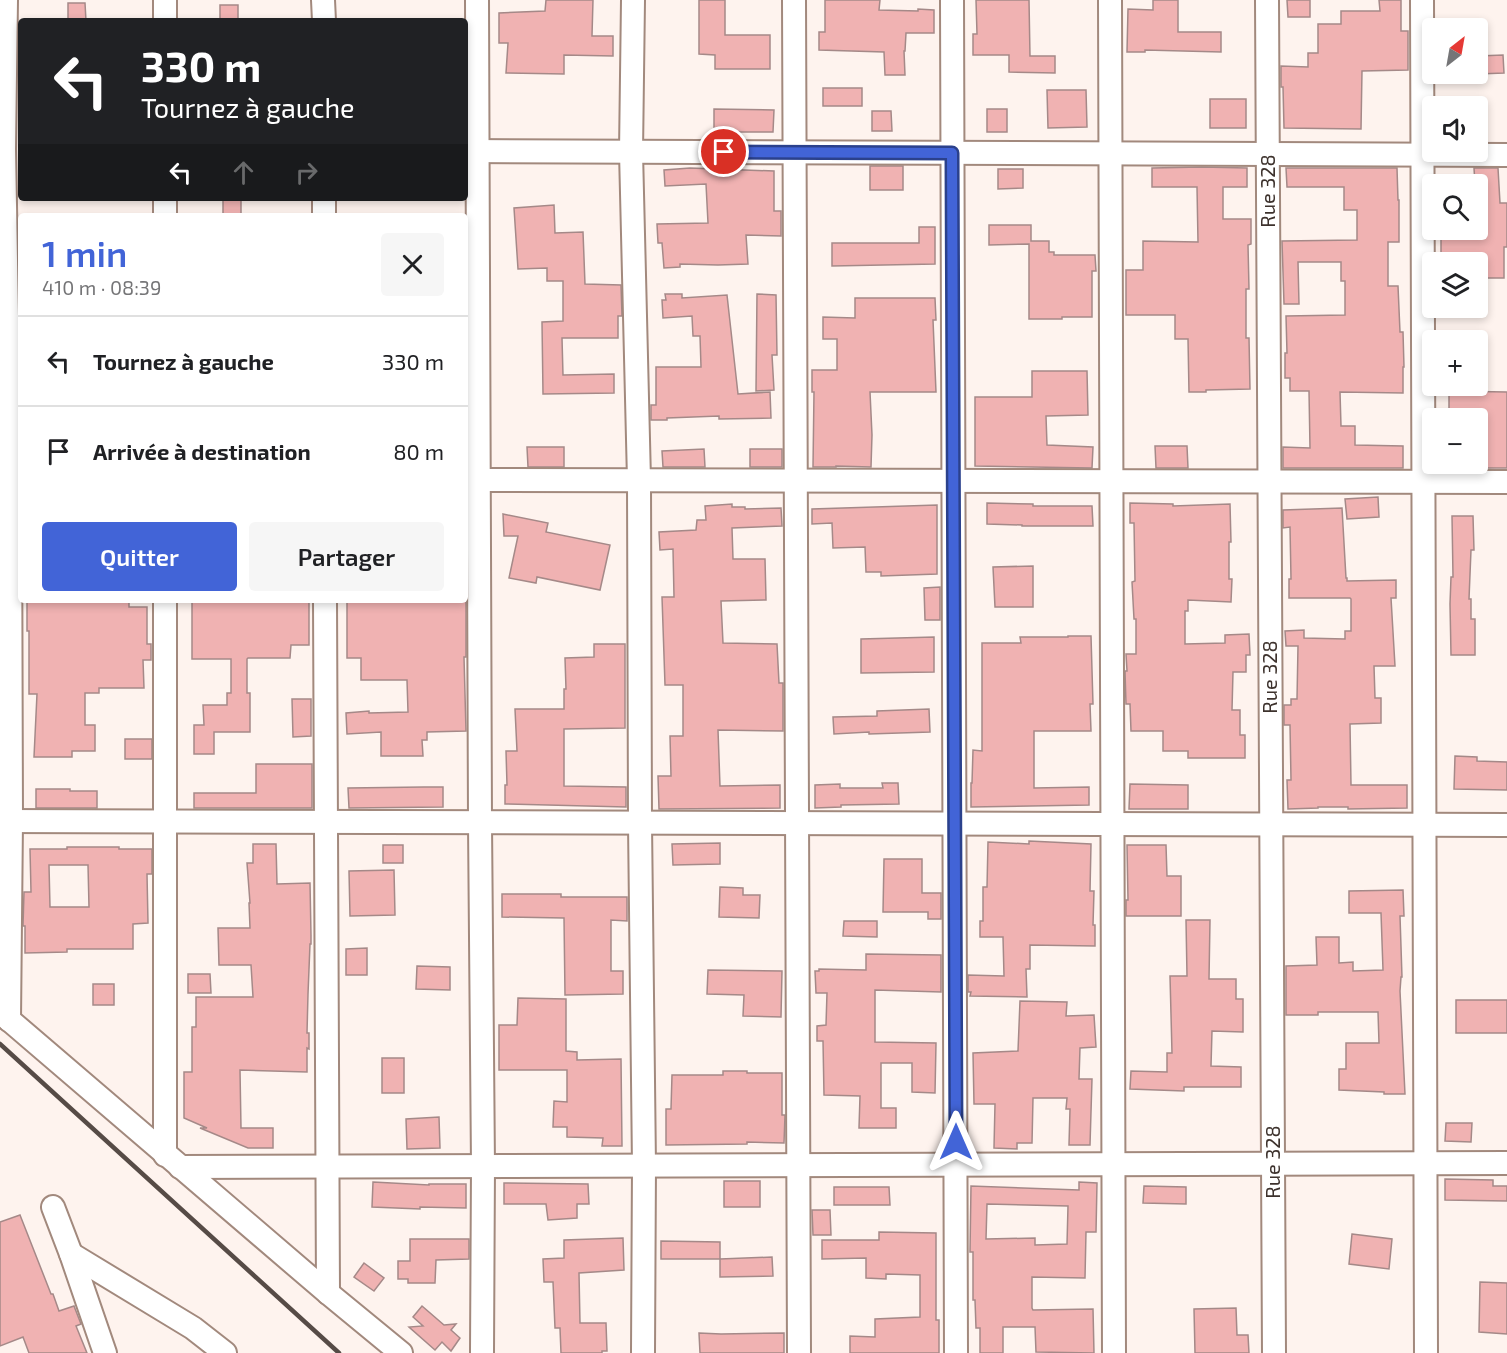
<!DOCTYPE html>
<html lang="fr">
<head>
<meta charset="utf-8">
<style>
  :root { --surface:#fff; --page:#f6f6f6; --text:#202124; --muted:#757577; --line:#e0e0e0; --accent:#4264d7 }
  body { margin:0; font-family:"Exo 2",sans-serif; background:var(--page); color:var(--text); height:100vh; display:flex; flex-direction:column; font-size:22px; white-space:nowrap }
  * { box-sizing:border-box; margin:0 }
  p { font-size:20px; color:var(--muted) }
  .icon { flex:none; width:33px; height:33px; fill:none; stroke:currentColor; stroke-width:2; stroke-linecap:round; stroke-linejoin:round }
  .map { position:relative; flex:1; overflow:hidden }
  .panel { position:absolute; left:18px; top:213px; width:450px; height:390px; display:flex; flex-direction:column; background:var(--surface); border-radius:6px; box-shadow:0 3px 9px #0003 }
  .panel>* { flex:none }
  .top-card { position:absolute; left:18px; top:18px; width:450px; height:183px; border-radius:6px; box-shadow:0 3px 9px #0003; background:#202124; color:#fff; overflow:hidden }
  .needle { width:39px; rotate:31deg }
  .fabs { position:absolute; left:1422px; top:18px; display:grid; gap:12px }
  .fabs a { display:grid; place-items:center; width:66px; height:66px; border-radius:6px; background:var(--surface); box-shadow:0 3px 9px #0003; font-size:30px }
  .pin { position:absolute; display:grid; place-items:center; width:51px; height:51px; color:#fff; margin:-26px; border:3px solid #fff; border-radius:50%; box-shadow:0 2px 6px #0007 }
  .me { position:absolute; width:66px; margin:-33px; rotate:0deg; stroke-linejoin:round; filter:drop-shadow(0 0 4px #0008) }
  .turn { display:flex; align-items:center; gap:21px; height:126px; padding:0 24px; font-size:27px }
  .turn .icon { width:78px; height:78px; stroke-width:2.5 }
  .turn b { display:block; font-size:42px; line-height:51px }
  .lanes { display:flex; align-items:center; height:57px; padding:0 24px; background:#0003; justify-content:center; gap:30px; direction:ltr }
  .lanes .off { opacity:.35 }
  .round { display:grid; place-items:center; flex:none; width:63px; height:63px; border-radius:6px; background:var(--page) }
  .overview { display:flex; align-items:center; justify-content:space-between; height:102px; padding:0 24px }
  h1 { font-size:36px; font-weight:600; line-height:45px; color:var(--accent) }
  .primary-button { display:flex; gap:12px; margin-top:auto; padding:12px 24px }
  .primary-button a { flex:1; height:69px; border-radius:6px; background:var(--accent); color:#fff; font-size:24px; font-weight:600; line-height:69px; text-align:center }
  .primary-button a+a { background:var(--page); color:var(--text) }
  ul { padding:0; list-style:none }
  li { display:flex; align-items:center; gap:18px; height:90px; padding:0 24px; border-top:2px solid var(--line) }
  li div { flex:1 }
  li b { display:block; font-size:22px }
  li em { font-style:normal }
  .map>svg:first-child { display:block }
  .building { fill:#f0b2b2; stroke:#a58988; stroke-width:1.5; fill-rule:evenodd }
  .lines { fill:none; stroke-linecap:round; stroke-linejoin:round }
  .minor-casing { stroke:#a2897d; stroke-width:26 }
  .minor { stroke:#fff; stroke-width:22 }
  .rail { stroke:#564b46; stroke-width:4.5 }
  .route-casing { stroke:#2b418c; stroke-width:15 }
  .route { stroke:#4264d7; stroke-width:10 }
  .labels { text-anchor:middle; stroke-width:4.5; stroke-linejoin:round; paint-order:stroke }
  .street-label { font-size:20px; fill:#3d322d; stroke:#fff }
</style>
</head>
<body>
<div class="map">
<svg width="1507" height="1353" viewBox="0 0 1507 1353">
  <rect width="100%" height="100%" fill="#fef3ee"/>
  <g class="building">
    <polygon points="546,0 593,0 592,36 613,36 613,56 564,55 564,74 506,73 508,43 499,43 499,13 545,11"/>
    <polygon points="699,0 725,0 725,35 770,35 770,69 715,69 715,55 699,54"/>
    <polygon points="825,0 880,0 879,10 918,11 918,9 934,10 934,33 906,33 905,51 904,51 905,75 885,75 884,52 819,50 819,32 825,32"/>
    <polygon points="976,0 1029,0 1030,56 1055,56 1055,73 1009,72 1009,55 973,55 973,34 977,34"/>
    <polygon points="1153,0 1178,0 1178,32 1221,32 1221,52 1145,50 1145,52 1127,52 1128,9 1153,10"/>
    <polygon points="1287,0 1310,0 1310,17 1288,17"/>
    <polygon points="1379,0 1401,0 1401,31 1408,31 1408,70 1362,71 1361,129 1284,128 1283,87 1281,87 1281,66 1308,67 1308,53 1318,53 1318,24 1341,24 1341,11 1380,11"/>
    <polygon points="68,3 85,3 86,21 68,21"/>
    <rect x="220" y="5" width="18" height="16"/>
    <polygon points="1503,55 1504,73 1478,74 1478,56"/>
    <rect x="823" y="88" width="39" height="18"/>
    <polygon points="1047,90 1086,90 1087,127 1048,128"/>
    <rect x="1210" y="99" width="36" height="29"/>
    <polygon points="714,109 774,110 773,132 714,132"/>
    <rect x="987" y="109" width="20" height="23"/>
    <polygon points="872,111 891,111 892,131 872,131"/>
    <rect x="870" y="166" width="33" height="24"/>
    <polygon points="1202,167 1247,168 1247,187 1223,187 1223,219 1251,219 1251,244 1248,245 1249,289 1246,289 1246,338 1249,338 1250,389 1206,390 1206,392 1189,392 1188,339 1175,339 1175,315 1126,315 1126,270 1143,270 1143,241 1198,242 1197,187 1152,187 1152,168"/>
    <polygon points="690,168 774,171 774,211 781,211 781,236 746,235 748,264 718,265 680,264 680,267 664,268 662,243 658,243 657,224 708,223 706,184 665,186 664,170"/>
    <polygon points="1286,168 1397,168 1398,200 1399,200 1399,242 1388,242 1388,286 1398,286 1400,332 1403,332 1404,367 1403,367 1403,393 1340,392 1341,426 1355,426 1355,445 1403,446 1403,468 1283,468 1283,447 1310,448 1309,391 1290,391 1290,378 1285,378 1285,353 1287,353 1286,316 1345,315 1345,281 1341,281 1341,262 1298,262 1299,304 1284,304 1282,241 1357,240 1357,210 1344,210 1344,187 1287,187"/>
    <polygon points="1474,168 1498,168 1500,203 1507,203 1507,247 1504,247 1504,278 1478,278 1478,262 1441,262 1441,230 1478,230 1478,184 1475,184"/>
    <polygon points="998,169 1023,169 1023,188 998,189"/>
    <rect x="223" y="198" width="18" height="18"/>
    <polygon points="554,205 555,233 583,232 585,284 621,285 622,316 618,316 618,338 562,338 563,375 614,374 614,393 543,394 542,322 563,321 563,281 547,281 547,268 518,269 514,208"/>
    <polygon points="989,225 1031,225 1031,241 1049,241 1049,252 1054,252 1054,255 1095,255 1096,271 1092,271 1092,317 1062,317 1062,319 1029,319 1029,244 989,245"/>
    <polygon points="919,227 935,227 935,264 832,266 832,243 919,243"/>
    <polygon points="665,294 682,294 682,298 727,295 738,394 770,392 771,418 719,419 719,416 667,418 667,420 651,420 651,405 656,405 656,367 701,367 700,336 693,336 692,316 663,318 662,300 666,300"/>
    <polygon points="757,294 776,295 777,355 772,355 774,390 756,391"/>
    <polygon points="855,298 935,298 936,320 933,320 936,392 870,392 872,435 871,467 836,466 836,467 813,467 814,392 812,392 812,370 837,370 837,339 823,339 823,317 855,318"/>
    <polygon points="1032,371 1087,371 1088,415 1046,416 1047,445 1093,447 1092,468 975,466 975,397 1032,397"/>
    <polygon points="1449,391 1507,392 1507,468 1478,468 1478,418 1449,418"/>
    <polygon points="1155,446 1187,446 1188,468 1156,468"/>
    <polygon points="527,447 564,447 564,467 528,467"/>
    <polygon points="704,449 705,467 663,467 662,451"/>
    <rect x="750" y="449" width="32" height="18"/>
    <polygon points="1378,497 1379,517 1347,519 1345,499"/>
    <polygon points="987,503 1033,504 1033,506 1092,506 1093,526 1022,526 1022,525 987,524"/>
    <polygon points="1130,503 1173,504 1173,506 1230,504 1231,542 1229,542 1229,579 1232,579 1231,602 1188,600 1188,611 1185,611 1185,644 1225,643 1225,635 1249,634 1250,655 1246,655 1246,672 1233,672 1232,710 1240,710 1240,735 1245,735 1245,758 1188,758 1188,751 1163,751 1163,731 1131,731 1130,704 1126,704 1125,671 1127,671 1126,654 1136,654 1136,619 1134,619 1132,582 1135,581 1134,523 1130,523"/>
    <polygon points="732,504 732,507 745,507 745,509 781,508 782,526 732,528 733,559 765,559 766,600 721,601 723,643 777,644 779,683 783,683 783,731 718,730 720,786 780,785 780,808 659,809 658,776 671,776 670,736 683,736 683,685 665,685 662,597 674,597 673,549 660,550 659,532 696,530 697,520 706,520 705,506"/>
    <polygon points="937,505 937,574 881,576 881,572 866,572 865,547 833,548 832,523 812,524 812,509"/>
    <polygon points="1342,508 1346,578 1347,578 1347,581 1396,580 1396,598 1391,598 1395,666 1374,666 1375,698 1381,698 1381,723 1350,724 1351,785 1407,785 1407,808 1348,809 1348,807 1318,807 1318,808 1288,809 1287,780 1291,780 1290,725 1284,725 1284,705 1291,705 1291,699 1297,699 1298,646 1286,646 1285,631 1304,630 1304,638 1345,639 1345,631 1351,631 1351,599 1350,598 1289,598 1289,579 1291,579 1290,527 1283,528 1283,510"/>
    <polygon points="503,514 548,523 546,532 610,545 600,590 537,577 536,583 509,578 518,536 504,536"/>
    <polygon points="1452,516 1473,516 1474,550 1471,550 1469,599 1471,599 1471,619 1475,619 1475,655 1451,655 1450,604 1451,577 1453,577"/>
    <polygon points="1033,566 1033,607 995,607 993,567"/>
    <polygon points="940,587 940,620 925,620 924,588"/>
    <polygon points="27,600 129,600 129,607 147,607 147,644 151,644 151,660 143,660 144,688 99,688 99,693 85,693 85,725 95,725 95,751 72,751 72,757 34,757 37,694 29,694 29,631 27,631"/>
    <polygon points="192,600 309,600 309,645 291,645 290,658 248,658 247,659 247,693 250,693 250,732 214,732 214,754 194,754 194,725 204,725 203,705 227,705 227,693 231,693 231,659 192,659"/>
    <polygon points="347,600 466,600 466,657 464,657 466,731 427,732 427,740 422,740 423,756 381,756 381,732 347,734 346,713 369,711 369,713 408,712 407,680 361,680 361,658 347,658"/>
    <polygon points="1068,636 1091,636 1093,704 1090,704 1091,731 1034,731 1034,788 1089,787 1089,805 971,807 971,783 972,783 973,750 982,751 982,643 1021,643 1020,637 1068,637"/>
    <polygon points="934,637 934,672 861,673 861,639"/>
    <polygon points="594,644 625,644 625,728 564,729 564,786 626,787 626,807 505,804 505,785 507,785 506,751 517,751 515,709 564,709 564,689 566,689 565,658 594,657"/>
    <polygon points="292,699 311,699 311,736 293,737"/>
    <polygon points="929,709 930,732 869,734 869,732 834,734 833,717 877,716 877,711"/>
    <rect x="125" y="739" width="27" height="20"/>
    <polygon points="1455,756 1477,757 1477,761 1507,762 1507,790 1454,789"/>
    <polygon points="256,764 312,764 312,808 194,808 194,793 256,793"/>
    <polygon points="882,783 898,783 899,804 841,805 841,807 815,808 815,785 840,784 840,788 883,788"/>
    <polygon points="1130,784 1188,785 1188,809 1129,809"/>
    <polygon points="424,787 443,787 443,807 349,808 348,788"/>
    <polygon points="36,789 70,789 70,791 97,791 97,808 36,808"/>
    <polygon points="1029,841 1091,844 1090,891 1094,891 1093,925 1095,925 1095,946 1030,945 1030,969 1026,969 1027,997 970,996 971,992 968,992 968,975 1004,976 1003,937 980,937 980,921 983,921 983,887 987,887 988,842 1029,844"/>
    <polygon points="720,843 720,864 673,865 672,844"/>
    <polygon points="253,844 276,844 277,884 310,883 311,935 311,944 310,944 308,994 307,1033 309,1033 309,1049 307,1048 307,1072 240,1070 241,1128 273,1128 273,1148 248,1148 200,1128 207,1128 184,1118 184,1072 192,1072 192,1027 196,1027 196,997 253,997 251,965 219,965 218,928 250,928 249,903 250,903 247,863 253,863"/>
    <rect x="383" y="845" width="20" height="18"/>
    <polygon points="1127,845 1166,845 1167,876 1181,876 1181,916 1126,916 1126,900 1128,900"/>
    <path d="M67,847H119V849H152V874H147L148,923L133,924V949H67V952L25,953V926H23L24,892H31L30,849H67ZM49,865H88L89,907H50Z"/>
    <polygon points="884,859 922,859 922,893 941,893 941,919 928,919 928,912 883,912"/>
    <polygon points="394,870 395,915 350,916 349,871"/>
    <polygon points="720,887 743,888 743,895 760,895 759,918 719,917"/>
    <polygon points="1403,890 1404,916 1400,916 1402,977 1401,977 1400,991 1405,1094 1384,1094 1384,1092 1339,1090 1339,1069 1346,1069 1346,1043 1379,1043 1378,1012 1318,1012 1318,1015 1286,1015 1286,966 1317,965 1316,937 1339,937 1339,963 1353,962 1353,971 1383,970 1381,913 1349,913 1349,891"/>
    <polygon points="502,894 561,894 561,897 627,897 627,921 611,920 611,971 623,971 623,994 565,995 564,918 502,917"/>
    <polygon points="1186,920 1210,920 1209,979 1236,979 1236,999 1243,999 1243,1032 1212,1031 1211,1066 1241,1067 1241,1087 1184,1087 1184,1091 1130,1089 1131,1071 1167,1072 1167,1053 1172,1053 1170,976 1187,976"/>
    <polygon points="844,921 877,921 877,937 843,936"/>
    <polygon points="367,948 367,975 346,975 346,949"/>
    <polygon points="866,954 941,955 941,992 875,990 875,1042 936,1043 935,1093 912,1092 912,1063 881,1063 881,1108 896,1108 896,1128 859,1128 860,1096 824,1095 823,1041 817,1041 817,1026 826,1025 827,993 816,993 815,971 819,971 819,969 866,970"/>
    <polygon points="417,966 450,967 450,990 416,989"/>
    <polygon points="708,970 782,971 781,1017 743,1016 744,995 707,994"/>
    <polygon points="188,974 210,974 211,993 188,993"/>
    <rect x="93" y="984" width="21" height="21"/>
    <polygon points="518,998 566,999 566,1051 577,1052 577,1060 621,1059 622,1146 602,1146 603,1138 567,1137 567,1127 553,1127 554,1101 567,1102 567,1070 499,1070 499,1025 517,1025"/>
    <rect x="1456" y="1000" width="51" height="33"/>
    <polygon points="1020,1001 1067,1002 1066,1016 1094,1015 1096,1047 1080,1048 1079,1079 1092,1079 1090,1145 1069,1145 1070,1109 1066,1109 1067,1098 1033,1098 1032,1143 1017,1143 1017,1149 994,1148 995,1104 974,1104 973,1053 1018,1051"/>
    <rect x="382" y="1058" width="22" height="35"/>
    <polygon points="723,1071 747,1071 747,1073 782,1073 782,1115 785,1115 784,1143 747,1142 747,1144 666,1145 666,1109 671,1109 672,1075 723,1075"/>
    <polygon points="439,1117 440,1148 407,1149 406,1119"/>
    <polygon points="1446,1123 1472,1123 1471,1142 1445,1141"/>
    <polygon points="1445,1179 1493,1180 1493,1186 1507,1186 1507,1201 1445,1200"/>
    <rect x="724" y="1181" width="36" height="26"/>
    <polygon points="373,1182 429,1185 429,1184 466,1184 466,1208 420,1207 420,1209 372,1207"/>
    <path d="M1079,1182L1097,1183L1096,1232H1086L1085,1278L1032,1277V1308L1033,1310L1093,1309L1094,1353L1036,1352L1035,1327H1003V1353H980V1328H976L975,1300H973V1252H970L971,1186L1079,1190ZM987,1204L1068,1206L1067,1244L1035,1245V1238L986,1239Z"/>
    <polygon points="504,1183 588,1184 589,1204 577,1204 577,1218 548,1220 546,1204 504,1204"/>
    <polygon points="1144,1186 1186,1187 1186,1204 1143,1203"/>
    <polygon points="834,1187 889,1187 890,1205 834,1205"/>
    <polygon points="812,1210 830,1210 831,1235 813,1235"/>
    <polygon points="20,1215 51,1294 53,1294 59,1311 74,1306 81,1324 76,1326 87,1353 29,1353 23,1337 0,1346 0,1222"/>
    <polygon points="879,1232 936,1233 936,1320 939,1320 939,1353 850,1353 850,1336 875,1337 875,1319 920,1317 920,1275 886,1274 886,1279 866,1278 866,1258 822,1259 822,1240 879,1240"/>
    <polygon points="1352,1234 1392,1239 1389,1269 1349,1264"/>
    <polygon points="623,1238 624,1270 579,1273 580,1323 606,1323 607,1351 602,1351 602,1353 561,1353 560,1328 555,1328 553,1282 544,1282 543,1259 564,1258 564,1240"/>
    <polygon points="410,1239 469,1239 469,1259 436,1260 435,1283 408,1283 408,1279 398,1279 398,1261 410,1261"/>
    <polygon points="661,1241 720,1242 720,1259 772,1257 773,1276 720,1277 720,1259 661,1259"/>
    <polygon points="364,1263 384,1278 374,1291 354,1277"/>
    <polygon points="1480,1282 1507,1283 1507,1334 1479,1332"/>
    <polygon points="422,1306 444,1325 456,1324 451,1330 460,1338 451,1351 442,1342 435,1350 409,1327 423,1326 413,1317"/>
    <polygon points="1236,1308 1237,1335 1248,1335 1249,1353 1195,1353 1194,1309"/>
    <polygon points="699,1333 721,1334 784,1333 784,1353 700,1353"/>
  </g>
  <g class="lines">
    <defs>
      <g id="minor">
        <polyline points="6,0 4,149 10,483 11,821 9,1020"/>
        <polyline points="165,0 165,21"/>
        <polyline points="323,0 324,21"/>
        <polyline points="477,0 480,823 483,1166 482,1353"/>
        <polyline points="633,0 631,152 639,480 640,823 644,1166 643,1353"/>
        <polyline points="794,0 799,1353"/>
        <polyline points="952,0 956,1353"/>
        <polyline points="1110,0 1114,1353"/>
        <polyline points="1267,0 1274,1353"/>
        <polyline points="1422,0 1426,1353"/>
        <polyline points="465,151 1507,155"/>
        <polyline points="165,198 165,216"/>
        <polyline points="324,198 324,216"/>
        <polyline points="465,480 1507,482"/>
        <polyline points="165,600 165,1155"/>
        <polyline points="325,600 328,1293"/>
        <polyline points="0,821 1507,825"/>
        <polyline points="0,1012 328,1293 401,1353"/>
        <polyline points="180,1167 1507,1163"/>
        <polyline points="53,1207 71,1254 105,1353"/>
        <polyline points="71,1254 193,1328 225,1353"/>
      </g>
    </defs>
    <use href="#minor" class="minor-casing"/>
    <use href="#minor" class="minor"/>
    <polyline class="rail" points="0,1044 339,1353"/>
  </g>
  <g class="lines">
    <defs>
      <polyline id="route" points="724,152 952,153 956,1142"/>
    </defs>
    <use href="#route" class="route-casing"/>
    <use href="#route" class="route"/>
  </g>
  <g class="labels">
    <g class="street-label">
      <text transform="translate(1268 191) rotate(-90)" y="7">Rue 328</text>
      <text transform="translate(1270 677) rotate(-90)" y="7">Rue 328</text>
      <text transform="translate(1273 1162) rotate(-90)" y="7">Rue 328</text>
    </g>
  </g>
</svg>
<div class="fabs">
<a><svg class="needle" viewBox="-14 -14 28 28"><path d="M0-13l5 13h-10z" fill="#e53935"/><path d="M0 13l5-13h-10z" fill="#757577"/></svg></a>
<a><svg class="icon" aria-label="sound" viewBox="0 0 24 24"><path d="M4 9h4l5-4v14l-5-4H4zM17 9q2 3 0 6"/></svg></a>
<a><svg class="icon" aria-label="search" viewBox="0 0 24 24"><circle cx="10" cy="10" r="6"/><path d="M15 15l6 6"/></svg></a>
<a><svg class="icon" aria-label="layers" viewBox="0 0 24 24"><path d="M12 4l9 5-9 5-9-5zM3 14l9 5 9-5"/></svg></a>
<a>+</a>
<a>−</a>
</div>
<div class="pin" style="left:724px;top:152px;background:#d93025"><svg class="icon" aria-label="arrive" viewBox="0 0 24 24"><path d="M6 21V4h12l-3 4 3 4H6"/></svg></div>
<svg class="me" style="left:956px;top:1142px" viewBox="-20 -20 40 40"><path d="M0-17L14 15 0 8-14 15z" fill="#4264d7" stroke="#fff" stroke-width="4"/></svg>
<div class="top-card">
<div class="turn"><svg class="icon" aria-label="left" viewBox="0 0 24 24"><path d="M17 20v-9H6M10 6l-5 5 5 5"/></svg><div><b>330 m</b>Tournez à gauche</div></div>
<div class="lanes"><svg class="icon" aria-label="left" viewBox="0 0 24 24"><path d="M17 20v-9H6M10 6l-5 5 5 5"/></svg><svg class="icon off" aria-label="ahead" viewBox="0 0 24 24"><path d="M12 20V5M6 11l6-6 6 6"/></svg><svg class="icon off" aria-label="right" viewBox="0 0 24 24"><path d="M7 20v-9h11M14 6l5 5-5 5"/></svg></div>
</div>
<section class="panel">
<div class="overview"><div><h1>1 min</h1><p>410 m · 08:39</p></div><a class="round"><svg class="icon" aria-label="close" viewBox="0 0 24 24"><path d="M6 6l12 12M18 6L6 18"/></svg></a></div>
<ul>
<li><svg class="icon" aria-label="left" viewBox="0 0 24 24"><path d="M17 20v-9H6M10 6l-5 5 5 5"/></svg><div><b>Tournez à gauche</b></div><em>330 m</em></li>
<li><svg class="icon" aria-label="arrive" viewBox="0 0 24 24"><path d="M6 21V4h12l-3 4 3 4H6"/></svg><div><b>Arrivée à destination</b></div><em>80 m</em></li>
</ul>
<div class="primary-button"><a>Quitter</a><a>Partager</a></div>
</section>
</div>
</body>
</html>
